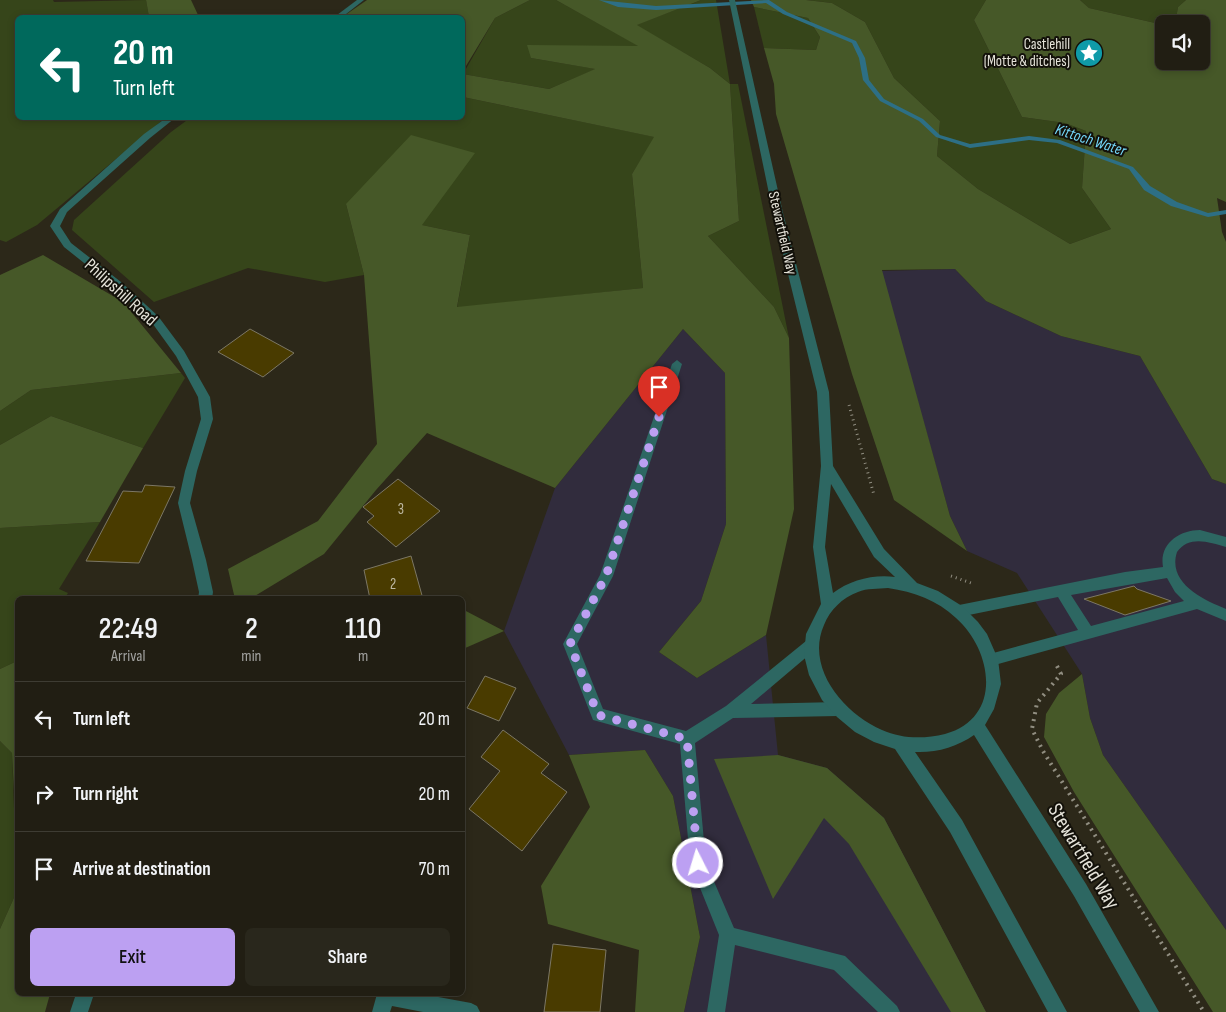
<!DOCTYPE html>
<html lang="en">
<head>
<meta charset="utf-8">
<style>
  :root { --surface:#211e13; --page:#29271c; --text:#f1f3f6; --muted:#a2a2a0; --line:#3e3c33; --accent:#bca0f2 }
  body { margin:0; font-family:"Sofia Sans Condensed",sans-serif; background:var(--page); color:var(--text); height:100vh; display:flex; flex-direction:column; font-size:19px; white-space:nowrap }
  * { box-sizing:border-box; margin:0 }
  p { font-size:16px; color:var(--muted) }
  .icon { flex:none; width:28px; height:28px; fill:none; stroke:currentColor; stroke-width:2; stroke-linecap:round; stroke-linejoin:round }
  .map { position:relative; flex:1; overflow:hidden }
  .panel { position:absolute; left:15px; top:596px; width:450px; height:400px; display:flex; flex-direction:column; background:var(--surface); border-radius:8px; box-shadow:0 2px 8px #0003,0 0 0 1px var(--line) }
  .panel>* { flex:none }
  .top-card { position:absolute; left:15px; top:15px; width:450px; height:105px; border-radius:8px; box-shadow:0 2px 8px #0003,0 0 0 1px var(--line); background:#00695c; color:#fff; overflow:hidden }
  .fabs { position:absolute; left:1155px; top:15px; display:grid; gap:10px }
  .fabs a { display:grid; place-items:center; width:55px; height:55px; border-radius:8px; background:var(--surface); box-shadow:0 2px 8px #0003,0 0 0 1px var(--line); font-size:25px }
  .pin { position:absolute; display:grid; place-items:center; width:42px; height:42px; color:#fff; margin:-51px -21px; border-radius:50% 50% 50% 0; rotate:-45deg; box-shadow:0 0 5px #0007 }
  .pin .icon { rotate:45deg }
  .me { position:absolute; width:55px; margin:-28px; rotate:355deg; stroke-linejoin:round; filter:drop-shadow(0 0 4px #0008) }
  .turn { display:flex; align-items:center; gap:18px; height:105px; padding:0 15px; font-size:22px }
  .turn .icon { width:65px; height:65px; stroke-width:2.5 }
  .turn b { display:block; font-size:35px; line-height:42px }
  .eta { display:flex; justify-content:space-evenly; align-items:center; height:85px; text-align:center }
  .eta b { font-size:30px; font-weight:600; line-height:35px }
  .action { display:flex; gap:10px; margin-top:auto; padding:10px 15px }
  .action a { flex:1; height:58px; border-radius:8px; background:var(--accent); color:#111; font-size:20px; font-weight:600; line-height:58px; text-align:center }
  .action a+a { background:var(--page); color:var(--text) }
  ul { padding:0; list-style:none }
  li { display:flex; align-items:center; gap:15px; height:75px; padding:0 15px; border-top:1px solid var(--line) }
  li div { flex:1 }
  li b { display:block; font-size:19px }
  li em { font-style:normal }
  .map>svg:first-child { display:block }
  .commercial { fill:#312c3d }
  .green { fill:#36451a }
  .forest { fill:#465828 }
  .lines { fill:none; stroke-linecap:round; stroke-linejoin:round }
  .stream { fill:#2d6f85; fill-rule:evenodd }
  .building { fill:#493b00; stroke:#7c7765 }
  .path-far1 { stroke:#918e81; stroke-width:3; stroke-dasharray:1 4; stroke-linecap:butt }
  .path { stroke:#918e81; stroke-width:4; stroke-dasharray:2 5; stroke-linecap:butt }
  .service { fill:#2d6762; fill-rule:evenodd }
  .minor { fill:#2d6762; fill-rule:evenodd }
  .tertiary { fill:#2d6762; fill-rule:evenodd }
  .route { stroke:#bca0f2; stroke-width:9; stroke-dasharray:0 16.2 }
  .labels { text-anchor:middle; stroke-width:4; stroke-linejoin:round; paint-order:stroke }
  .far-poi-label { font-size:15px; fill:#e5e3d9; stroke:#13110a; text-anchor:end }
  .far-street-label { font-size:15px; fill:#e5e3d9; stroke:#13110a }
  .number-label { font-size:15px; fill:#beb9a3 }
  .far-water-label { font-size:16px; font-style:italic; fill:#74d7f9; stroke:#13110a }
  .street-label { font-size:18px; fill:#e5e3d9; stroke:#13110a }
  .near-street-label { font-size:21px; fill:#e5e3d9; stroke:#13110a }
</style>
</head>
<body>
<div class="map">
<svg width="1226" height="1012" viewBox="0 0 1226 1012">
  <rect width="100%" height="100%" fill="#2c2819"/>
  <g class="commercial">
    <polygon points="955,269 986,301 1061,336 1140,356 1212,479 1226,484 1226,930 1103,755 1090,718 1082,674 1017,573 967,551 950,516 881,271"/>
    <polygon points="683,329 725,373 726,524 701,601 659,652 697,678 766,635 778,755 827,768 884,818 986,1012 684,1012 700,937 673,796 645,750 569,755 504,631 555,488"/>
  </g>
  <g class="green">
    <polygon points="0,0 53,0 54,2 146,0 149,17 18,18 18,118 165,118 37,225 6,242 0,240"/>
    <polygon points="530,0 556,0 639,46 531,58 596,69 549,89 463,74 495,18"/>
    <polygon points="701,0 716,0 730,84 738,84 789,338 774,307 708,236 739,221 730,84 710,68 636,25"/>
    <polygon points="806,0 986,0 974,20 1022,117 1065,123 1086,131 1082,188 1111,229 1070,244 978,189 937,156 940,121 894,78 865,22 832,3"/>
    <polygon points="1080,0 1186,0 1178,7 1175,24 1164,25 1089,8"/>
    <polygon points="754,7 808,18 820,37 816,50 764,48"/>
    <polygon points="463,97 655,137 632,174 643,288 457,308 470,235 422,225 346,204 364,275 325,282 248,268 154,302 72,230 74,220 171,132 190,118 462,118"/>
    <polygon points="181,373 185,378 143,448 51,416 0,445 0,411 31,390"/>
    <polygon points="100,522 59,589 68,593 64,599 18,599 17,661 0,669 0,528"/>
    <polygon points="0,741 12,753 17,891 0,929"/>
  </g>
  <g class="forest">
    <polygon points="146,0 191,0 199,17 149,17"/>
    <polygon points="367,0 530,0 495,18 463,71 462,18 341,18"/>
    <polygon points="556,0 701,0 637,25 710,68 730,84 739,221 708,236 774,307 789,338 794,509 766,635 697,678 659,652 701,601 726,524 725,373 683,329 555,488 427,433 376,490 324,554 250,599 235,599 228,569 318,521 377,444 364,275 346,204 411,135 475,153 422,225 470,235 457,307 643,288 632,174 654,137 463,97 463,74 549,89 595,69 531,58 527,45 638,46"/>
    <polygon points="751,0 806,0 832,3 865,22 894,78 940,121 937,156 978,189 1070,244 1111,229 1082,188 1086,131 1065,123 1022,117 974,20 986,0 1080,0 1089,8 1164,25 1164,61 1201,61 1201,24 1175,24 1178,7 1186,0 1226,0 1226,202 1217,198 1222,232 1226,242 1226,484 1212,479 1140,356 1061,336 986,301 955,269 882,270 950,516 967,551 894,500 852,374 776,114 774,84 764,48 816,50 820,37 808,18 754,7"/>
    <polygon points="43,255 123,302 181,373 31,390 0,411 0,275"/>
    <polygon points="51,416 143,448 100,522 0,528 0,445"/>
    <polygon points="464,610 504,631 463,649 462,611"/>
    <polygon points="17,661 17,851 12,753 0,741 0,669"/>
    <polygon points="1082,674 1090,718 1103,755 1226,930 1226,1012 1213,1012 1074,792 1044,737 1046,714 1059,693"/>
    <polygon points="645,750 673,796 700,937 684,1012 635,1012 639,950 548,924 541,886 590,807 569,755"/>
    <polygon points="778,755 827,768 884,818 986,1012 951,1012 849,844 824,818 773,899 714,759"/>
    <polygon points="17,891 18,994 50,994 45,1012 0,1012 0,929"/>
  </g>
  <g class="lines">
    <polygon class="stream" points="599,0 656,6 769,0 787,12 856,41 865,58 869,80 884,99 923,119 940,135 970,144 1029,136 1060,140 1133,167 1150,186 1177,202 1208,213 1226,210 1226,214 1208,217 1171,206 1144,190 1129,169 1057,143 1029,140 970,148 936,137 919,121 880,101 863,80 859,58 852,43 783,14 766,3 656,10 618,7"/>
  </g>
  <g class="building">
    <polygon points="250,329 294,353 263,377 218,352"/>
    <polygon points="398,479 440,511 396,547 367,522 374,516 363,507"/>
    <polygon points="145,485 175,487 139,563 86,561 123,491 142,492"/>
    <polygon points="411,556 423,599 370,599 364,570"/>
    <polygon points="1134,586 1137,589 1171,601 1125,615 1084,599"/>
    <polygon points="485,676 516,688 499,721 467,708"/>
    <polygon points="503,730 549,764 541,773 567,792 522,851 469,809 500,771 481,757"/>
    <polygon points="553,944 606,950 600,1012 544,1012"/>
  </g>
  <g class="lines">
    <g class="path-far1">
      <polyline points="849,405 874,495"/>
      <polyline points="951,576 971,583"/>
    </g>
    <polyline class="path" points="1057,666 1061,674 1037,703 1032,729 1043,751 1204,1012"/>
    <g class="service">
      <polygon points="677,360 682,364 613,576 577,644 603,709 686,731 726,706 806,641 811,639 816,641 818,645 816,649 751,704 838,702 843,704 845,709 843,714 838,716 733,718 695,743 706,863 734,928 845,956 897,1006 900,1012 878,1012 834,970 735,945 725,1012 707,1012 719,935 690,863 680,744 593,720 563,644 600,575 672,364"/>
      <path d="M1200,530L1226,537V547C1209,542 1189,535 1177,552C1167,583 1203,600 1226,609V621L1197,609L991,666L986,665L984,660L986,655L1078,630L1058,597L959,617L954,615L952,611L954,607L959,605L1125,572L1163,567C1159,544 1179,530 1200,530ZM1167,578L1175,592L1184,601L1091,626L1071,595Z"/>
    </g>
    <g class="minor">
      <polygon points="357,0 364,0 341,18 333,18"/>
      <polygon points="166,118 175,118 150,138 67,212 60,226 71,243 121,282 158,316 184,351 210,397 213,419 197,471 190,503 206,560 213,592 212,599 198,599 199,592 192,560 178,503 185,471 201,419 198,397 176,356 150,320 113,286 64,247 50,226 60,209 144,134"/>
      <polygon points="76,994 94,994 88,1012 70,1012"/>
      <polygon points="377,994 422,994 471,1003 477,1006 480,1012 423,1012 392,1006 390,1012 372,1012"/>
    </g>
    <path class="tertiary" d="M729,0H735L783,213L829,392L833,466L884,549L917,583L938,591L962,606L978,622L987,634L998,659L1001,684L994,709L985,725L1086,884L1159,1012H1140L1074,896L974,735C957,747 936,753 915,752L962,820L1067,1012H1048L950,832L895,749L874,742L855,732L837,717L822,700L809,675L804,655L806,634L821,604L813,547L821,466L817,392L773,213ZM831,484L874,557L895,577C874,574 850,580 833,593L825,547ZM888,588C914,592 937,600 956,618C993,651 1003,718 945,734C924,739 902,739 882,730C844,714 805,668 824,625C830,610 842,598 858,592C867,588 878,589 888,588Z"/>
  </g>
  <g class="lines">
    <polyline class="route" points="659,417 606,576 570,644 598,715 687,739 698,863"/>
  </g>
  <defs>
    <symbol id="sight-disc" viewBox="-11 -11 22 22"><circle r="9.5" fill="#0f9aa8" stroke="#13110a"/><path d="M0-6L1.8-2.2L6-1.7L2.9 1.2L3.7 5.4L0 3.3L-3.7 5.4L-2.9 1.2L-6-1.7L-1.8-2.2Z" fill="#fff"/></symbol>
  </defs>
  <g fill-rule="evenodd">
    <use href="#sight-disc" x="1073" y="37" width="32" height="32"/>
  </g>
  <g class="labels">
    <g class="far-poi-label">
      <text x="1070" y="49">Castlehill<tspan x="1070" dy="17">(Motte &amp; ditches)</tspan></text>
    </g>
    <g class="far-street-label">
      <text transform="translate(783 233) rotate(77)" y="5">Stewartfield Way</text>
    </g>
    <g class="number-label">
      <text x="401" y="514">3</text>
      <text x="393" y="589">2</text>
    </g>
    <g class="far-water-label">
      <text transform="translate(1091 139) rotate(18)" y="6">Kittoch Water</text>
    </g>
    <g class="street-label">
      <text transform="translate(121 292) rotate(42)" y="6">Philipshill Road</text>
    </g>
    <g class="near-street-label">
      <text transform="translate(1084 856) rotate(59)" y="7">Stewartfield Way</text>
    </g>
  </g>
</svg>
<div class="fabs">
<a><svg class="icon" aria-label="sound" viewBox="0 0 24 24"><path d="M4 9h4l5-4v14l-5-4H4zM17 9q2 3 0 6"/></svg></a>
</div>
<div class="pin" style="left:659px;top:417px;background:#d93025"><svg class="icon" aria-label="arrive" viewBox="0 0 24 24"><path d="M6 21V4h12l-3 4 3 4H6"/></svg></div>
<svg class="me" style="left:698px;top:863px" viewBox="-20 -20 40 40"><circle r="17" fill="#bca0f2" stroke="#fff" stroke-width="3"/><path d="M0-11L8 9 0 5-8 9z" fill="#fff"/></svg>
<div class="top-card">
<div class="turn"><svg class="icon" aria-label="left" viewBox="0 0 24 24"><path d="M17 20v-9H6M10 6l-5 5 5 5"/></svg><div><b>20 m</b>Turn left</div></div>
</div>
<section class="panel">
<div class="eta">
<div><b>22:49</b><p>Arrival</p></div>
<div><b>2</b><p>min</p></div>
<div><b>110</b><p>m</p></div>
</div>
<ul>
<li><svg class="icon" aria-label="left" viewBox="0 0 24 24"><path d="M17 20v-9H6M10 6l-5 5 5 5"/></svg><div><b>Turn left</b></div><em>20 m</em></li>
<li><svg class="icon" aria-label="right" viewBox="0 0 24 24"><path d="M7 20v-9h11M14 6l5 5-5 5"/></svg><div><b>Turn right</b></div><em>20 m</em></li>
<li><svg class="icon" aria-label="arrive" viewBox="0 0 24 24"><path d="M6 21V4h12l-3 4 3 4H6"/></svg><div><b>Arrive at destination</b></div><em>70 m</em></li>
</ul>
<div class="action"><a>Exit</a><a>Share</a></div>
</section>
</div>
</body>
</html>
